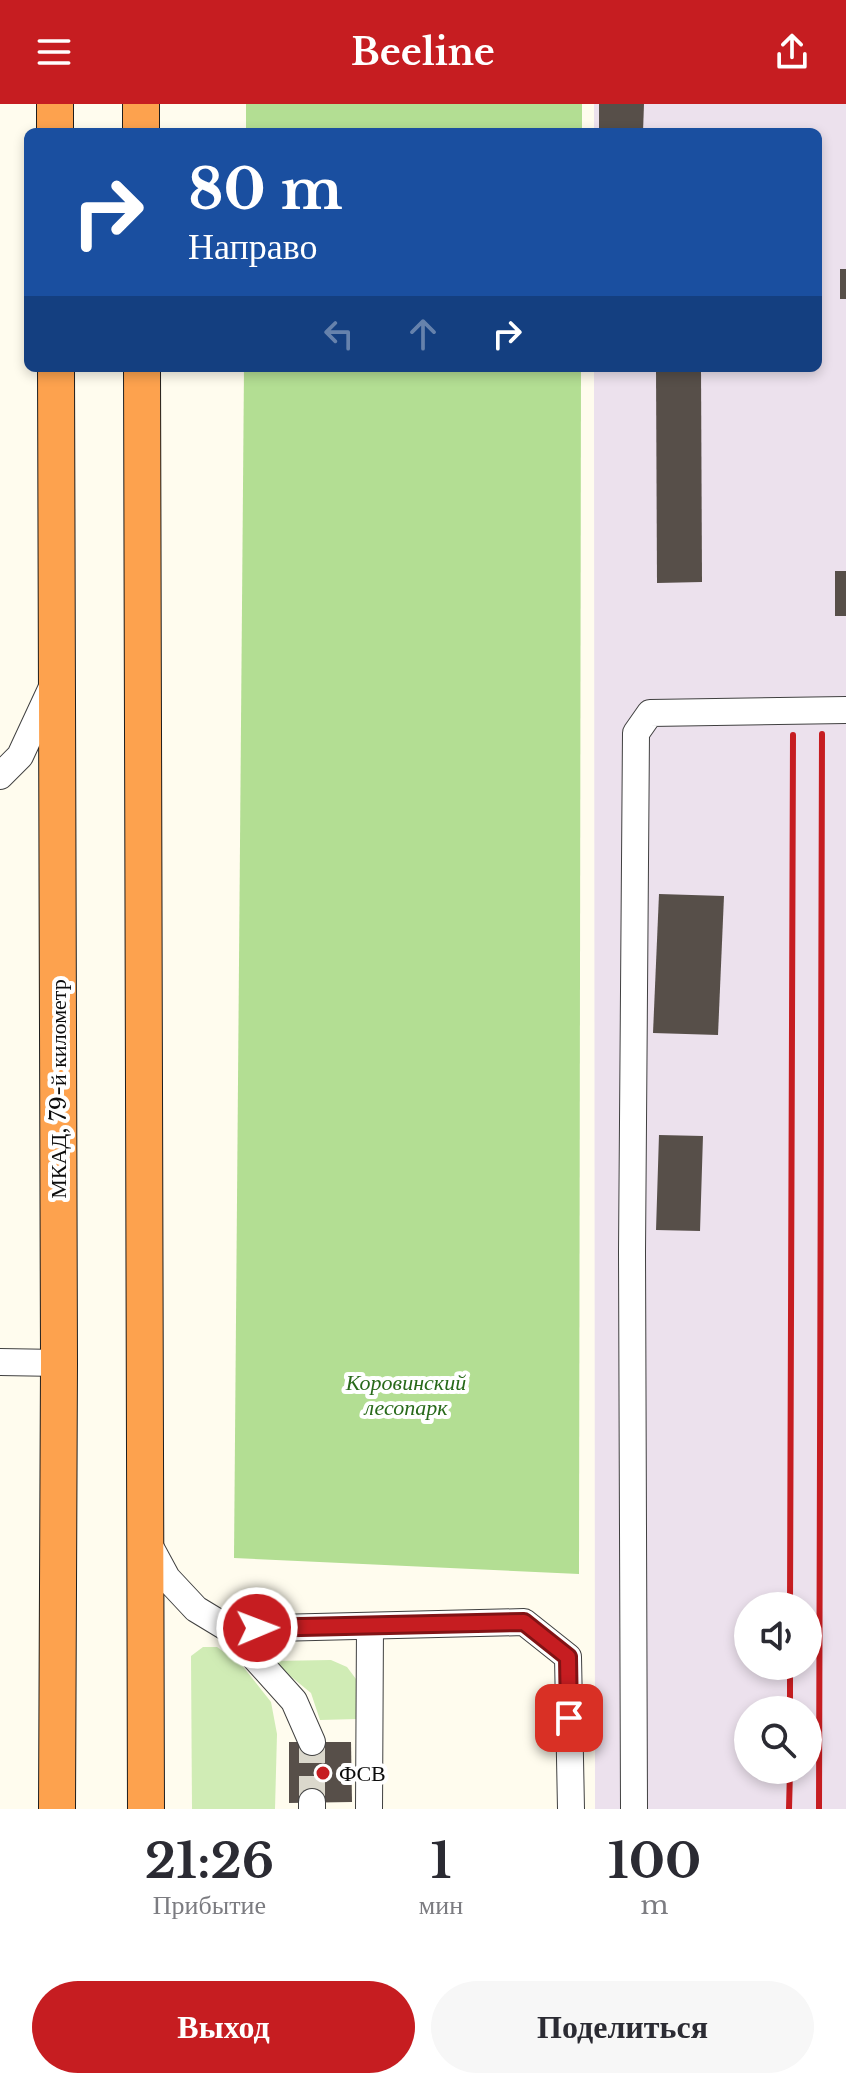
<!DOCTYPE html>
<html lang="ru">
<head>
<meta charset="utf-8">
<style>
  :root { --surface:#fff; --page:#f7f7f7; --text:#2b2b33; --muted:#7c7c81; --accent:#c61d21 }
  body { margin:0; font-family:"Libre Baskerville",serif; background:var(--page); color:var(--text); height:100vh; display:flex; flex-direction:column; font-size:30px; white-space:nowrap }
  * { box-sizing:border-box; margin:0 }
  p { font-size:26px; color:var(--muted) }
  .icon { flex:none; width:44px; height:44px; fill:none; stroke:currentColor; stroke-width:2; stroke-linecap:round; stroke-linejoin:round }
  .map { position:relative; height:1705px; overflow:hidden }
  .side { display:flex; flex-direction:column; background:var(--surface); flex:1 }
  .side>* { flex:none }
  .hud { position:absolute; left:24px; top:24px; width:798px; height:244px; border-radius:12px; box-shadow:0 4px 12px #0003; background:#1a4fa0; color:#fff; overflow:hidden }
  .tools { position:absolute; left:734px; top:1488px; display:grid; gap:16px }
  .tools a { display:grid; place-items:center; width:88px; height:88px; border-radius:50%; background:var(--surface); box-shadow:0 4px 12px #0003; font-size:40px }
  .pin { position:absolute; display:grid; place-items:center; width:68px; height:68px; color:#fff; margin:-34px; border-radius:16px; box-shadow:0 4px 12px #0006 }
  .me { position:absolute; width:88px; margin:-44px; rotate:89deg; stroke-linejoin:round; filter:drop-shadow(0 0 6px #0008) }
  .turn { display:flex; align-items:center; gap:28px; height:168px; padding:0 32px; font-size:36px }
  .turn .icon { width:104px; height:104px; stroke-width:2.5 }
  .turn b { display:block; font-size:56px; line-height:68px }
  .lanes { display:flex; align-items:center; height:76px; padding:0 32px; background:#0003; justify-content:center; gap:40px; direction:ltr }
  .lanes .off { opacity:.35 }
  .eta { display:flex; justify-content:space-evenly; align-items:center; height:136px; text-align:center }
  .eta b { font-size:48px; font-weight:700; line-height:56px }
  .button { display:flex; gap:16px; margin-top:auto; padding:16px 32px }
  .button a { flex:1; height:92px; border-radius:48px; background:var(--accent); color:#fff; font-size:32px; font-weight:700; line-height:92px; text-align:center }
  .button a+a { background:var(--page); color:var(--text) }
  header { display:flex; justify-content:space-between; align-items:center; height:104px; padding:0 32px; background:var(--accent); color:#fff; font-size:36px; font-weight:700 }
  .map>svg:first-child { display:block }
  .industrial { fill:#ece1ed; fill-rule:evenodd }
  .green { fill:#d0ecb5 }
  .forest { fill:#b3de93 }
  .building { fill:#574f49 }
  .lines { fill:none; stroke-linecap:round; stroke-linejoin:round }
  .minor-tunnel { stroke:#dbd8cc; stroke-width:26; stroke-dasharray:26 13; stroke-linecap:butt }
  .minor-casing { stroke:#404040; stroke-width:28 }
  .highway-casing { stroke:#1e1e1e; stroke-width:38 }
  .minor { stroke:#fff; stroke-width:26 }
  .highway { stroke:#fda24e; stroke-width:36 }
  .rail { stroke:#c61d21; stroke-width:6 }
  .route-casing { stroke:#811315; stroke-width:20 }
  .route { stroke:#c61d21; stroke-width:14 }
  .poi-dot { fill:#c61d21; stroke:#fff; stroke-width:3 }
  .labels { text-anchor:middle; stroke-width:8; stroke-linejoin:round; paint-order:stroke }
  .street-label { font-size:22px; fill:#0d0d0d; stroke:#fff }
  .park-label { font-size:22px; font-style:italic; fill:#28691a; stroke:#fff }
  .poi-label { font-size:22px; fill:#0d0d0d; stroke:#fff; text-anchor:start }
</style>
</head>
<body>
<header><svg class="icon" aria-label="menu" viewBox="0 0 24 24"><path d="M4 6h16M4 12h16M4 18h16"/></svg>Beeline<svg class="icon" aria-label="share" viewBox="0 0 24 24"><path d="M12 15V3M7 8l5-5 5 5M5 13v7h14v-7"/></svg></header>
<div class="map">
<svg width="846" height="1705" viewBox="0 0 846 1705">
  <rect width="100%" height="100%" fill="#fffcee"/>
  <path class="industrial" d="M594,0H846V1705H595L594,264H818V28H594ZM748,1502H808V1562H748ZM748,1606H808V1666H748Z"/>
  <g class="green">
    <polygon points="203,1543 217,1543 241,1560 271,1598 277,1630 275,1705 192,1705 191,1552"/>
    <polygon points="331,1556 347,1563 359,1579 357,1615 320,1616 311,1589 272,1557"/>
  </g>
  <g class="forest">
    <rect x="246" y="0" width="336" height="28"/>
    <polygon points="244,264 581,264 579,1470 234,1454"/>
  </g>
  <g class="building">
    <polygon points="599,0 644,0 643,28 599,28"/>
    <rect x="840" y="165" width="6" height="30"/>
    <polygon points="656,264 701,264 702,478 657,479"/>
    <rect x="835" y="467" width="11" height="45"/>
    <polygon points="659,790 724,792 718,931 653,929"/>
    <polygon points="659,1031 703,1032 700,1127 656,1126"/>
    <polygon points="289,1638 351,1638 352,1698 289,1699"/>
  </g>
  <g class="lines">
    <polyline class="minor-tunnel" points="312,1698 312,1638"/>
    <defs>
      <g id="minor">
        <polyline points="0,672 20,652 53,581"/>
        <polyline points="0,1258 59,1259"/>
        <polyline points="147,1437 167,1474 196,1505 229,1525 294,1597 312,1638"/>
        <polyline points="229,1525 524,1518 568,1553 571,1705"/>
        <polyline points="312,1705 312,1698"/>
        <polyline points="369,1705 370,1522"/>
        <polyline points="634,1705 632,1148 636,629 650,609 846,606"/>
      </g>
      <g id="highway">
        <polyline points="55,0 55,28"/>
        <polyline points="141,0 141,28"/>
        <polyline points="56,264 59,1259 57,1705"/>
        <polyline points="142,264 146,1705"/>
      </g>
    </defs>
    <use href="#minor" class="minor-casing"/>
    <use href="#highway" class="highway-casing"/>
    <use href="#minor" class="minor"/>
    <use href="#highway" class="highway"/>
    <g class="rail">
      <polyline points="790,1502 793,631"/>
      <polyline points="790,1606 790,1562"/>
      <polyline points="789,1705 790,1666"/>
      <polyline points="819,1705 822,630"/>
    </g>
  </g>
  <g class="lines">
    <defs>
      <polyline id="route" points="257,1524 524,1518 568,1553 569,1614"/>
    </defs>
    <use href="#route" class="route-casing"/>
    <use href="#route" class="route"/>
  </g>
  <circle class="poi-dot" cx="323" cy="1669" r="8"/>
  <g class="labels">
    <g class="street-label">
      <text transform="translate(58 985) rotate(-90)" y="8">МКАД, 79-й километр</text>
    </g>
    <g class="park-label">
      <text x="406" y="1286">Коровинский<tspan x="406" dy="25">лесопарк</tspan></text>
    </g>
    <g class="poi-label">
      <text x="339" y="1677">ФСВ</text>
    </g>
  </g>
</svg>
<div class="tools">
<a><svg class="icon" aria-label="sound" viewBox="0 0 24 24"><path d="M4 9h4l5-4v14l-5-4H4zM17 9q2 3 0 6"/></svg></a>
<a><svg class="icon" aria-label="search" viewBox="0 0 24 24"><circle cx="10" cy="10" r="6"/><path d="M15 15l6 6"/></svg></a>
</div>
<div class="pin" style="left:569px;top:1614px;background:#d93025"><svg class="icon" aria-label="arrive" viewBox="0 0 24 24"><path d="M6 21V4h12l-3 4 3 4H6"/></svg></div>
<svg class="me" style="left:257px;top:1524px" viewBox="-20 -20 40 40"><circle r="17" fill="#c61d21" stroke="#fff" stroke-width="3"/><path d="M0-11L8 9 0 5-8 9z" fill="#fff"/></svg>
<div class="hud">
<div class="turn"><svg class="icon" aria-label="right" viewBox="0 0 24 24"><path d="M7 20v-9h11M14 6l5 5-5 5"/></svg><div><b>80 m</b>Направо</div></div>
<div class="lanes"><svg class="icon off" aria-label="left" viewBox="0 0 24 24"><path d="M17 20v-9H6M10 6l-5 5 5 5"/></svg><svg class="icon off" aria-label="ahead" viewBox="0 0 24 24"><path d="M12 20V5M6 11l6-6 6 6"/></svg><svg class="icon" aria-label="right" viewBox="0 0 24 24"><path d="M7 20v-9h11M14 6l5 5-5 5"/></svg></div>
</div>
</div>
<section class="side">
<div class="eta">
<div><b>21:26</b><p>Прибытие</p></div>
<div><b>1</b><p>мин</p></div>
<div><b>100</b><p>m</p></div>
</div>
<div class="button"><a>Выход</a><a>Поделиться</a></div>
</section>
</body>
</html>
